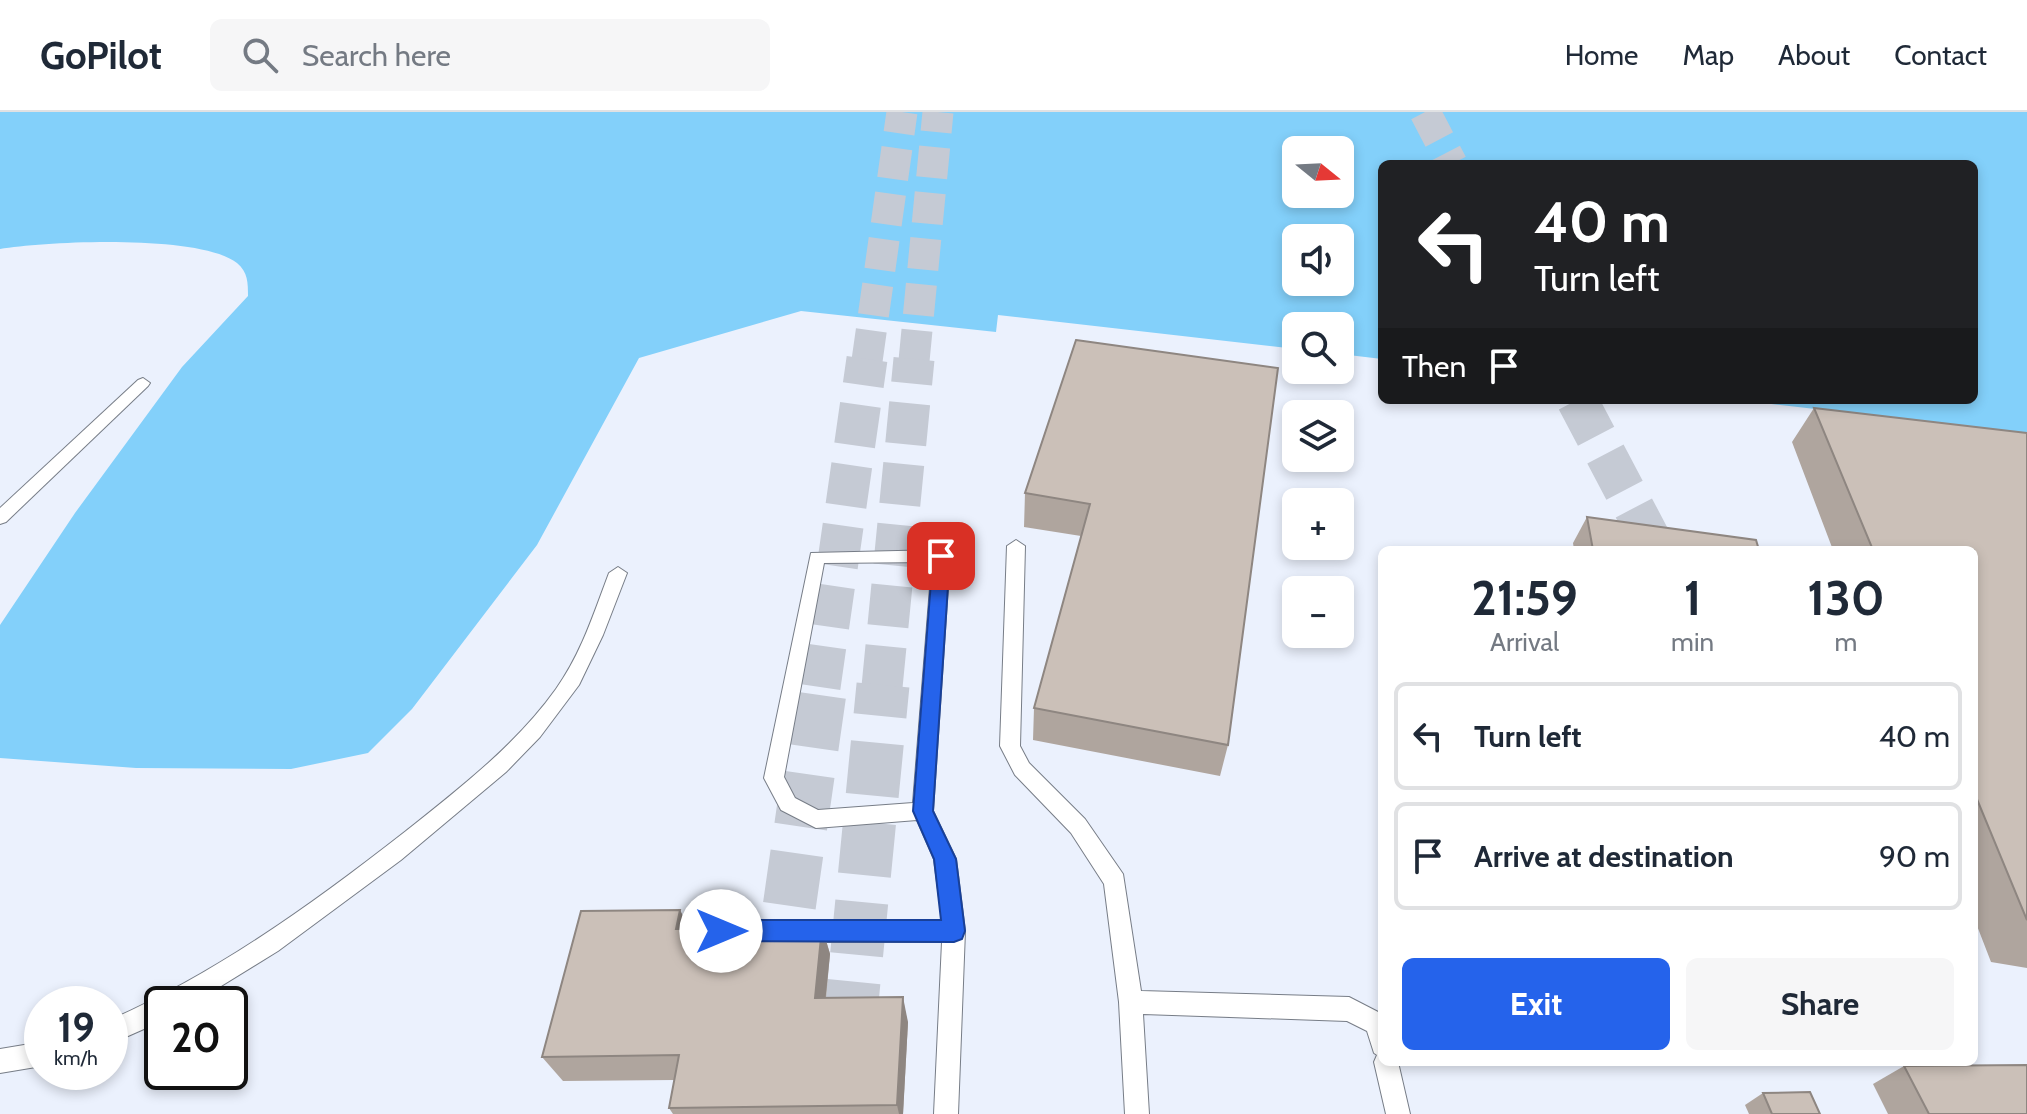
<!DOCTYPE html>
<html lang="en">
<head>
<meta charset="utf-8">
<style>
  :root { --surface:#fff; --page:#f6f6f7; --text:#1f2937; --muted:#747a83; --line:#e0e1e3; --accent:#2563eb }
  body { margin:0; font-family:Cabin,sans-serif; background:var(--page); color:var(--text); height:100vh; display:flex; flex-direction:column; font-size:30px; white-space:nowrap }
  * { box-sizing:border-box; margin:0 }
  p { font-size:26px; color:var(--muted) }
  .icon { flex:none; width:44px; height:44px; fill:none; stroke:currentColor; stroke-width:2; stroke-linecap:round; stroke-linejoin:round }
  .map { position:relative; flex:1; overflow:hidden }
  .side { position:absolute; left:1378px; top:434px; width:600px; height:520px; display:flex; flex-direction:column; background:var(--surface); border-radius:12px; box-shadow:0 4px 12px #0003 }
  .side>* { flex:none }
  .banner { position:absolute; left:1378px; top:48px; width:600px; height:244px; border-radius:12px; box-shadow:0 4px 12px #0003; background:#202124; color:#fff; overflow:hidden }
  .needle { width:52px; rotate:108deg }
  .controls { position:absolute; left:1282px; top:24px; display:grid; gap:16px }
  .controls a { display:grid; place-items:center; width:72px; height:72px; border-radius:12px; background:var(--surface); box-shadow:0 4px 12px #0003; font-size:40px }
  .speed { position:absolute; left:24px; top:874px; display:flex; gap:16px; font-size:40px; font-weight:700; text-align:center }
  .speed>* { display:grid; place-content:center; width:104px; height:104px; border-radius:50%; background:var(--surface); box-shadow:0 4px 12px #0003; line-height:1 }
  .speed small { font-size:20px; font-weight:400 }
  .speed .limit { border:4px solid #111; border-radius:12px; background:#fff; color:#111 }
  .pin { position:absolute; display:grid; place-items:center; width:68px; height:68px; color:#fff; margin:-34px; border-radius:16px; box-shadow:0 4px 12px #0006 }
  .me { position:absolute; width:88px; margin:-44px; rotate:90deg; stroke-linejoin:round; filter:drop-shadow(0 0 6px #0008) }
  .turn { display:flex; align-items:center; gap:28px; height:168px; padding:0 24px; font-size:36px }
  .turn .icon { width:104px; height:104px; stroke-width:2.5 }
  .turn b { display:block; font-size:56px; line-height:68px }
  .then { display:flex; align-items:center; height:76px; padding:0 24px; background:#0003; gap:16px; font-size:30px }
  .eta { display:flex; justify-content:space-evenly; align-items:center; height:136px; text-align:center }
  .eta b { font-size:48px; font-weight:700; line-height:56px }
  .primary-button { display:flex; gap:16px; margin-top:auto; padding:16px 24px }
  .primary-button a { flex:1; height:92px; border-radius:12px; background:var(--accent); color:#fff; font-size:32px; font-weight:700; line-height:92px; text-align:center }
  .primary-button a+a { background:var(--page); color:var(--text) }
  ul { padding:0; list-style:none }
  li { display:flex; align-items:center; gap:24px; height:108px; margin:0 16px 12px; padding:0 8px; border:4px solid var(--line); border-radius:12px }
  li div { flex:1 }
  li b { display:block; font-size:30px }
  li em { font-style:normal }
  header { display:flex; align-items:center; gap:48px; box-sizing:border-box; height:112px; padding:0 40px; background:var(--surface); border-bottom:2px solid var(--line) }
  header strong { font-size:38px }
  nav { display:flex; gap:44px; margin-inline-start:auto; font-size:28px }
  .search { width:560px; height:72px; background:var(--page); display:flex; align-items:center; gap:20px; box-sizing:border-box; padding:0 28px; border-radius:12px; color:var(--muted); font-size:30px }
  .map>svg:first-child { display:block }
  .water { fill:#83d0fa; fill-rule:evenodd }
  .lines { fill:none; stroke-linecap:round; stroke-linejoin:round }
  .primary-tunnel-far2 { stroke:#c5cad4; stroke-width:31; stroke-dasharray:31 15; stroke-linecap:butt }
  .primary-tunnel-far1 { stroke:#c5cad4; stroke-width:41; stroke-dasharray:41 20; stroke-linecap:butt }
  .primary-tunnel { stroke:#c5cad4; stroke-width:53; stroke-dasharray:53 27; stroke-linecap:butt }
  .highway-tunnel-far2 { stroke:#c5cad4; stroke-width:31; stroke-dasharray:31 15; stroke-linecap:butt }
  .highway-tunnel-far1 { stroke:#c5cad4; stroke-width:41; stroke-dasharray:41 20; stroke-linecap:butt }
  .highway-tunnel { stroke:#c5cad4; stroke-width:53; stroke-dasharray:53 27; stroke-linecap:butt }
  .lane-casing { stroke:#777d87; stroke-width:2 }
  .lane { fill:#fff; fill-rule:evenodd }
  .wall { fill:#afa59e }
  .shaded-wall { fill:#8e8681 }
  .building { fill:#cbc0b8; stroke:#8e8681; stroke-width:2 }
  .route { fill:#2563eb; stroke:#184099; stroke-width:2 }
</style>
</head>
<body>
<header>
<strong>GoPilot</strong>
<div class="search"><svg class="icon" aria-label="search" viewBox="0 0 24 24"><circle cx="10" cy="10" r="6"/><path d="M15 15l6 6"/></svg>Search here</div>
<nav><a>Home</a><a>Map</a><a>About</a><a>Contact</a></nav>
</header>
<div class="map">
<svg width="2027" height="1002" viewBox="0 0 2027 1002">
  <rect width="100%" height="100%" fill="#ebf1fd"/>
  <path class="water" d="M0,0H2027V321L1737,288H1974V52H1382V247L1340,242V214H1296V237L998,203L996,220L801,199L639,246L537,433L412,597L368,641L291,657L136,656L0,646V513L75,401L182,255L248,184C248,171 248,160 237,151C200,122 47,129 0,137ZM1296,38H1340V82H1296ZM1296,126H1340V170H1296Z"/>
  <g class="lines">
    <polyline class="primary-tunnel-far2" points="1425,0 1452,52"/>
    <polyline class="primary-tunnel-far1" points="1577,288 1656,438"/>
    <polyline class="primary-tunnel" points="1926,950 1954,1002"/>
    <g class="highway-tunnel-far2">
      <polyline points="867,249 902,0"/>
      <polyline points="914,249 938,0"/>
    </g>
    <g class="highway-tunnel-far1">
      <polyline points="820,575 867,247"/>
      <polyline points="882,575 914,247"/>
    </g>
    <g class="highway-tunnel">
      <polyline points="778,873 821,573"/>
      <polyline points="841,1002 883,573"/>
    </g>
    <defs>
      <g id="lane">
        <polygon points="143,266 150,271 148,274 6,410 0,412 0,396 138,268"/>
        <polygon points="1016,428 1025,434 1020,634 1029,651 1085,707 1123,762 1141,879 1349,885 1382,902 1382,950 1398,950 1410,1002 1386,1002 1374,950 1377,943 1374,941 1367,919 1347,909 1143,902 1149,1002 1125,1002 1119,890 1104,772 1071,721 1015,663 1000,634 1007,434"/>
        <path d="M941,438L950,444L933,699L956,747L965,819L958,1002H934L942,830H801L793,826L790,819L793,812L801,808H942L934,747L917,708L816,716L781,698L764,666L811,441ZM932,450L913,691L818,698L795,686L784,665L824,451Z"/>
        <path d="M618,455L627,461L603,523L579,573L540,625L506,660L401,748L278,839L192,892H162V909L110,932V908C217,861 314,791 406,719C460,676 516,633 556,577C581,542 594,501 609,461Z"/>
        <polygon points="42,930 42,954 0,961 0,937"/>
      </g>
    </defs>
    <use href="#lane" class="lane-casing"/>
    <use href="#lane" class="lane"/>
  </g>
  <g class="wall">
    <polygon points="1076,228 1228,633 1220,664 1033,628 1034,596 1081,424 1024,415 1025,381"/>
    <polygon points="1814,296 2027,321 2027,856 1991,850 1974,806 1974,438 1833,438 1792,330"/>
    <polygon points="1587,405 1759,438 1574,438 1573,431"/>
    <polygon points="680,798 689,817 822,815 830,842 826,886 908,910 903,1002 673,1002 669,996 674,968 563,969 542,945"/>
    <polygon points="1904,954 2027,1002 1888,1002 1873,972"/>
    <polygon points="1763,981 1820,1002 1749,1002 1745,993"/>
  </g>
  <g class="shaded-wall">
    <polygon points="680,798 693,825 676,817"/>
    <polygon points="822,815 830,842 823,911 815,886"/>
    <polygon points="903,885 908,910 903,1002 899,1002 897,993"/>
  </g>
  <g class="building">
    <polygon points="1076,228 1278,256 1228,633 1034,596 1090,392 1025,381"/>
    <polygon points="1814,296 2027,321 2027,808 1974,680 1974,438 1873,438"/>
    <polygon points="1587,405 1756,428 1759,438 1593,438"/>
    <polygon points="680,798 676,817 822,815 815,886 903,885 897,993 669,996 679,943 542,945 581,799"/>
    <polygon points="2027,953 2027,1002 1929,1002 1904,954"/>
    <polygon points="1810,980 1820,1002 1772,1002 1763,981"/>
  </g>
  <polygon class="route" points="941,438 950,444 933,699 956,747 965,819 962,827 954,830 721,829 713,826 709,819 713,811 721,808 941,808 934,747 913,699 933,444"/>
</svg>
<div class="controls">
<a><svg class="needle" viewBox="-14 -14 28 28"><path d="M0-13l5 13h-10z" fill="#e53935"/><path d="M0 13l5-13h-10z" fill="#747a83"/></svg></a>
<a><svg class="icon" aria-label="sound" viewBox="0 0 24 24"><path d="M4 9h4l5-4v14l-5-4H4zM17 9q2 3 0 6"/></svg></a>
<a><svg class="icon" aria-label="search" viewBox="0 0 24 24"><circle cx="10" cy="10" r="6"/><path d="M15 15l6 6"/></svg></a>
<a><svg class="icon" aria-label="layers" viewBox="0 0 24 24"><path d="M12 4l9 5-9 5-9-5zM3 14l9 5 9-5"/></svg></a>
<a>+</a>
<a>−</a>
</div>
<div class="speed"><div>19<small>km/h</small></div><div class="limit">20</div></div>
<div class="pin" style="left:941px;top:444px;background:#d93025"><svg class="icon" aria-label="arrive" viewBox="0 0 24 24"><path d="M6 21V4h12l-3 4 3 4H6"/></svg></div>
<svg class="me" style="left:721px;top:819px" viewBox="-20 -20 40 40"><circle r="19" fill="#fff"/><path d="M0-13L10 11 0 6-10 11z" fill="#2563eb"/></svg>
<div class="banner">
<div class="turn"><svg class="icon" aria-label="left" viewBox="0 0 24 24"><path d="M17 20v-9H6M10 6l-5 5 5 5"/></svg><div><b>40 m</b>Turn left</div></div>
<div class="then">Then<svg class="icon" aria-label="arrive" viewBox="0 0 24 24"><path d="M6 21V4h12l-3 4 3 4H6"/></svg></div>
</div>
<section class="side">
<div class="eta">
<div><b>21:59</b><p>Arrival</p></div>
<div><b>1</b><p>min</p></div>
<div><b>130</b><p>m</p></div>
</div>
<ul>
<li><svg class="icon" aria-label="left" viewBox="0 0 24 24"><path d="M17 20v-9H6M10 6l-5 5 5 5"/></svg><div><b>Turn left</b></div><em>40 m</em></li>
<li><svg class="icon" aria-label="arrive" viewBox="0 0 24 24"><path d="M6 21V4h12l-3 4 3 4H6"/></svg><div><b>Arrive at destination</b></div><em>90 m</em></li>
</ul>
<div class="primary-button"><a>Exit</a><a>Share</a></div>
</section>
</div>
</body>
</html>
